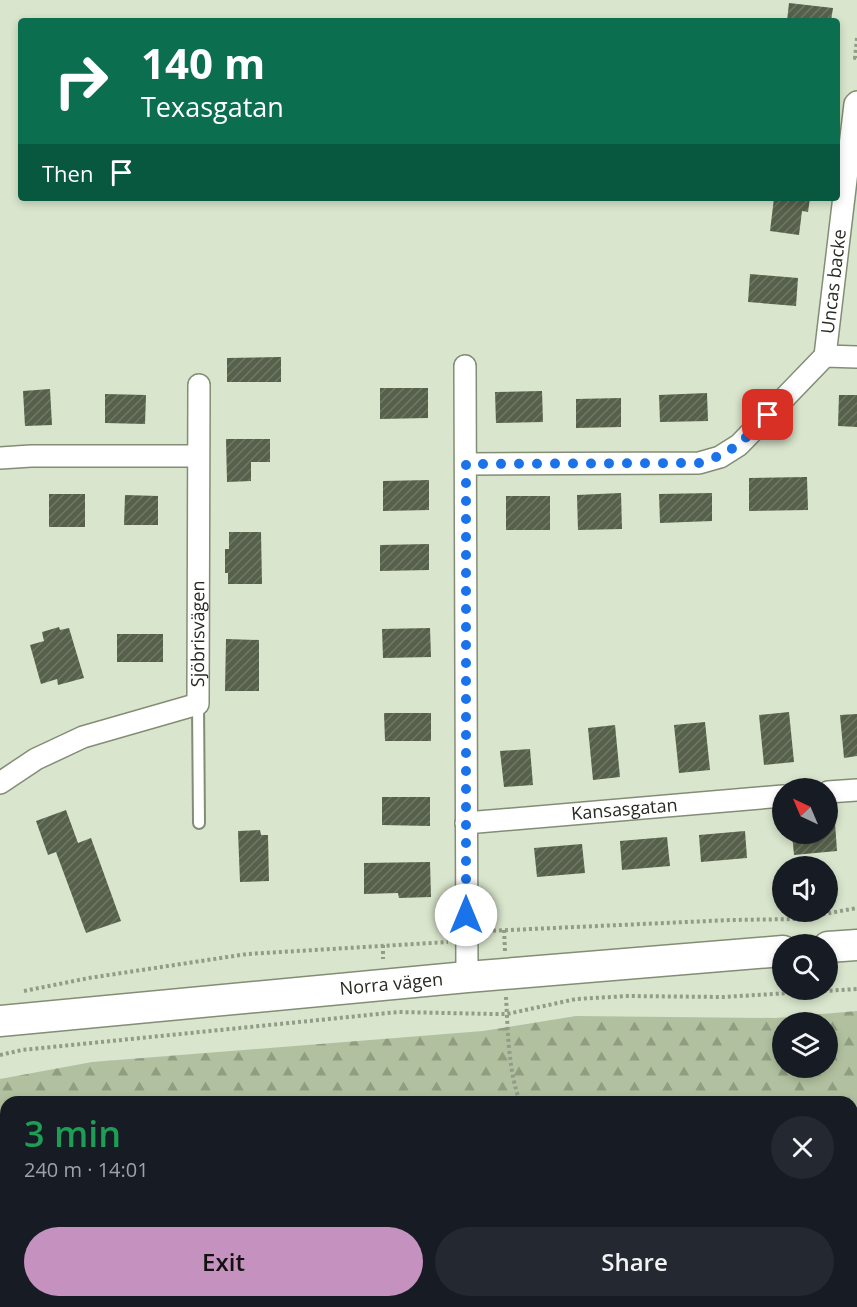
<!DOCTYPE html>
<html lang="en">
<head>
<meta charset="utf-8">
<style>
  :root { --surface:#171b24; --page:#242831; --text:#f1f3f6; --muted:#9ea1a6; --accent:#c591be }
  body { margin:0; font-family:"Open Sans",sans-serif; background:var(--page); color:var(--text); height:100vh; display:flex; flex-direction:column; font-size:22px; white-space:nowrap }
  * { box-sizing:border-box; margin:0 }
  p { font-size:20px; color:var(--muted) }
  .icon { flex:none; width:33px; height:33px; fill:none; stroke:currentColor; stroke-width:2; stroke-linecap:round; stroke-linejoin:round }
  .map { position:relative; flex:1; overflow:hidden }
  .side { position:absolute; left:0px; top:1096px; width:858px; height:212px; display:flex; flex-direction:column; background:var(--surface); border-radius:18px 18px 0 0; box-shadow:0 3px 9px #0003 }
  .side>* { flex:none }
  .guide { position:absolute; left:18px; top:18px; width:822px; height:183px; border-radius:6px; box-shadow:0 3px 9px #0003; background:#0b6e4f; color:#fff; overflow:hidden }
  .needle { width:39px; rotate:316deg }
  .controls { position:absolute; left:772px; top:778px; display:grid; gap:12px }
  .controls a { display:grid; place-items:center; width:66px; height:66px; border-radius:50%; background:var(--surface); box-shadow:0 3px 9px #0003; font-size:30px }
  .pin { position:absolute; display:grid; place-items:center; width:51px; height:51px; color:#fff; margin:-26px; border-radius:12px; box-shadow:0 3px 9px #0006 }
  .me { position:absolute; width:66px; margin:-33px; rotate:0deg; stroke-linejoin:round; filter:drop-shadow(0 0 4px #0008) }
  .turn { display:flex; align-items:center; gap:21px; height:126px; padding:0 24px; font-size:27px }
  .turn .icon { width:78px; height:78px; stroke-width:2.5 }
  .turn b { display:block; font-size:42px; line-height:51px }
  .then { display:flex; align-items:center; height:57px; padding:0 24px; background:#0003; gap:12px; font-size:22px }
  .round { display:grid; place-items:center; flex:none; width:63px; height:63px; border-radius:32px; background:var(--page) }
  .headline { display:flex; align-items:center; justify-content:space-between; height:102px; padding:0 24px }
  h1 { font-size:36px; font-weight:600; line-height:45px; color:#1e9e55 }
  .button { display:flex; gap:12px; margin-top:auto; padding:12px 24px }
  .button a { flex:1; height:69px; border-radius:36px; background:var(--accent); color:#111; font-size:24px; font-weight:600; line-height:69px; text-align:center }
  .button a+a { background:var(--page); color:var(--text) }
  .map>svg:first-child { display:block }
  .forest { fill:url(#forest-firs); fill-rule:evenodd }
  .building { fill:url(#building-hatch) }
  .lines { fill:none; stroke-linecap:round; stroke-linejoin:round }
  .lane-casing { stroke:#838d76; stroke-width:14 }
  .street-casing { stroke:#838d76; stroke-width:24 }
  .secondary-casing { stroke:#838d76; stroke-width:33 }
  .path { stroke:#939c89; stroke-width:4; stroke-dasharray:3 3; stroke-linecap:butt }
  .lane { stroke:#fff; stroke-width:10 }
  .street { stroke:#fff; stroke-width:21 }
  .secondary { stroke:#fff; stroke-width:30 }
  .route { stroke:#1a73e8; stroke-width:10; stroke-dasharray:0 18 }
  .labels { text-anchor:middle; stroke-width:6; stroke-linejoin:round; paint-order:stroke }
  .street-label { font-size:18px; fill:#262a21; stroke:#fff }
</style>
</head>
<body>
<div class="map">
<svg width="857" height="1307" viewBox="0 0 857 1307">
  <defs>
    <pattern id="forest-firs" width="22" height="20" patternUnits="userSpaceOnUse" patternTransform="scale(1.5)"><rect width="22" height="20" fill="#b1c19f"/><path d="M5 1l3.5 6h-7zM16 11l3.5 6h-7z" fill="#909d81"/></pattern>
    <pattern id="building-hatch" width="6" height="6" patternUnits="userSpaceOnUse" patternTransform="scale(1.5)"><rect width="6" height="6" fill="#56604a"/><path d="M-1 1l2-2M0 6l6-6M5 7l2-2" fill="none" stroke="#707866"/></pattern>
  </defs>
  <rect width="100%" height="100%" fill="#d9e5cc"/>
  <g class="forest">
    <path d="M857,1011V1307H735L718,1302H852V1102H6V1286L0,1287V1079L92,1062L483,1031L576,1016L776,1018ZM783,1023H828V1068H783Z"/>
    <polygon points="411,1302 682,1302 680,1307 412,1307"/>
  </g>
  <g class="building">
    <polygon points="789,3 833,8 831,21 787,21"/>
    <polygon points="774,198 810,198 808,212 802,211 799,235 770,231"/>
    <polygon points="750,274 798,278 796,306 748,302"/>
    <polygon points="281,357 281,382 227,382 227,358"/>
    <polygon points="380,388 428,388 428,418 380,419"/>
    <polygon points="50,389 52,425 25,426 23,391"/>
    <polygon points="542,391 543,422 496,423 495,392"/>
    <polygon points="707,393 708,421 660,422 659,395"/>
    <polygon points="105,394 146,395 145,424 105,423"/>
    <polygon points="839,395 857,395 857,427 838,426"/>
    <polygon points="621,398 621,427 576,428 576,399"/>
    <polygon points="226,439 270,439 270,462 251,462 251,481 227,482"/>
    <polygon points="807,477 808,510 749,511 749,478"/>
    <polygon points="429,480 429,510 383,511 383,481"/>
    <polygon points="621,493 622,529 578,530 577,495"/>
    <polygon points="712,493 712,521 660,523 659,494"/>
    <rect x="49" y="494" width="36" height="33"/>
    <polygon points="125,495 158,496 158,525 124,525"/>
    <rect x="506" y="496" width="44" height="34"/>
    <polygon points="229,532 261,532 262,584 228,584 228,573 225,573 225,549 229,549"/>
    <polygon points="429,544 429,570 380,571 380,545"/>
    <polygon points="59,627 60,630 69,628 84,678 58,685 57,679 41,684 30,645 44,641 42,632"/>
    <polygon points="430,628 431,657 383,658 382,629"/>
    <rect x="117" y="634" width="46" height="28"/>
    <polygon points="226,639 259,640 259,691 225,691"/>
    <polygon points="789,712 794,762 764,765 759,715"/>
    <polygon points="384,713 431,713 431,741 385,741"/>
    <polygon points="857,714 857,756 844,758 840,715"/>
    <polygon points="705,722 710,770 679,773 674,725"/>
    <polygon points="615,725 620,777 593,780 588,728"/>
    <polygon points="530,749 533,785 504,787 500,751"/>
    <polygon points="382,797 430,797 430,826 382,825"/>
    <polygon points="66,810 78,843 91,838 121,921 86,933 56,852 48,855 36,821"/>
    <polygon points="828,823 835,823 837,851 794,855 792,834 828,834"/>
    <polygon points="260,830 261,835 268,835 269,881 240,882 238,831"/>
    <polygon points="745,831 747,858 701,862 699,835"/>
    <polygon points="667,837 670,866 622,870 620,841"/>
    <polygon points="582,844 585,873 537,877 534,848"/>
    <polygon points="430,862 431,897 399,898 398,893 364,894 364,863"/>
  </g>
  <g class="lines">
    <defs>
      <polyline id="lane" points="198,704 199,823"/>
      <g id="street">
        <path id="s1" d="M825,356L855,104L857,102"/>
        <polyline points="465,366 467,977"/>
        <polyline points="0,458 31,456 198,456"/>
        <polyline points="466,464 699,463 720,457 739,445 825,356 857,357"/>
        <path id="s2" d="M0,783L36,759L83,737L198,704L199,385"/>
        <polyline points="828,792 857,790"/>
        <path id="s3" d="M466,823L783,796"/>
      </g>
      <g id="secondary">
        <polyline points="828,947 857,945"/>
        <path id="s4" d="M0,1021L467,977L783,951"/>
      </g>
    </defs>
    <use href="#lane" class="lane-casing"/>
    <use href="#street" class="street-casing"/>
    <use href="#secondary" class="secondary-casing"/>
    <g class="path">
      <polyline points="857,38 855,58 857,58"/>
      <polyline points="504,930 505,951"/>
      <polyline points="487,931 731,920 797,919 857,908"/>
      <polyline points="383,945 383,959"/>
      <polyline points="24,991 89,978 247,954 448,942"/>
      <path d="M506,997C508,1032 508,1069 520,1102"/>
      <polyline points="0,1055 22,1050 398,1012 494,1014 507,1014 576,999 628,996 723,997 857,989"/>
      <polyline points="559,1302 561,1307"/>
      <polyline points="505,1307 508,1302"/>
    </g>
    <use href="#lane" class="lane"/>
    <use href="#street" class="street"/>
    <use href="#secondary" class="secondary"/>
  </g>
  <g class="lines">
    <path class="route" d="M466,915V464L699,463C734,453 744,440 768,415"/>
  </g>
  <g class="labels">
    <g class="street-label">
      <text dy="6" stroke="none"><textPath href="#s1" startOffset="75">Uncas backe</textPath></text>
      <text dy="6" stroke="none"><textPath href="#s2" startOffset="285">Sjöbrisvägen</textPath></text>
      <text dy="6" stroke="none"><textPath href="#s3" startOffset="159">Kansasgatan</textPath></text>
      <text dy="6" stroke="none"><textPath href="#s4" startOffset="393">Norra vägen</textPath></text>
    </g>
  </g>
</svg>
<div class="controls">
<a><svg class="needle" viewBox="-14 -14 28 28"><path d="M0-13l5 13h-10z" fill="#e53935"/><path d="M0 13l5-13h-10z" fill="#9ea1a6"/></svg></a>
<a><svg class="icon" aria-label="sound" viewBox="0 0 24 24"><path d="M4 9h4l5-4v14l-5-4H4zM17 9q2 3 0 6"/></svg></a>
<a><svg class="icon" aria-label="search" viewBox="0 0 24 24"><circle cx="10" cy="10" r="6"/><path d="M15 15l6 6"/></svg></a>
<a><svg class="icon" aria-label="layers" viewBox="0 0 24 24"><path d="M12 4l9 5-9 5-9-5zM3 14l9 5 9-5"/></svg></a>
</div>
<div class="pin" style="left:768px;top:415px;background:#d93025"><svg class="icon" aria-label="arrive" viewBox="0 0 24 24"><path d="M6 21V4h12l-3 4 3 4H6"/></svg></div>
<svg class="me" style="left:466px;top:915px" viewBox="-20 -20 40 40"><circle r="19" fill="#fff"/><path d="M0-13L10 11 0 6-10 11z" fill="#1a73e8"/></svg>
<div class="guide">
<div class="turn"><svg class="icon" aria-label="right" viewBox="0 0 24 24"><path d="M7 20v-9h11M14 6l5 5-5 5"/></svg><div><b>140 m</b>Texasgatan</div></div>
<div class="then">Then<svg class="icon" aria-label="arrive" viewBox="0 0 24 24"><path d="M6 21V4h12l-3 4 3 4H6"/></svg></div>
</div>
<section class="side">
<div class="headline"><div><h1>3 min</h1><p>240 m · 14:01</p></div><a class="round"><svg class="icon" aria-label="close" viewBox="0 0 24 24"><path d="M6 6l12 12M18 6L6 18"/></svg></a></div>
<div class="button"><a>Exit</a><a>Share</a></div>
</section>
</div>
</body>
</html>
